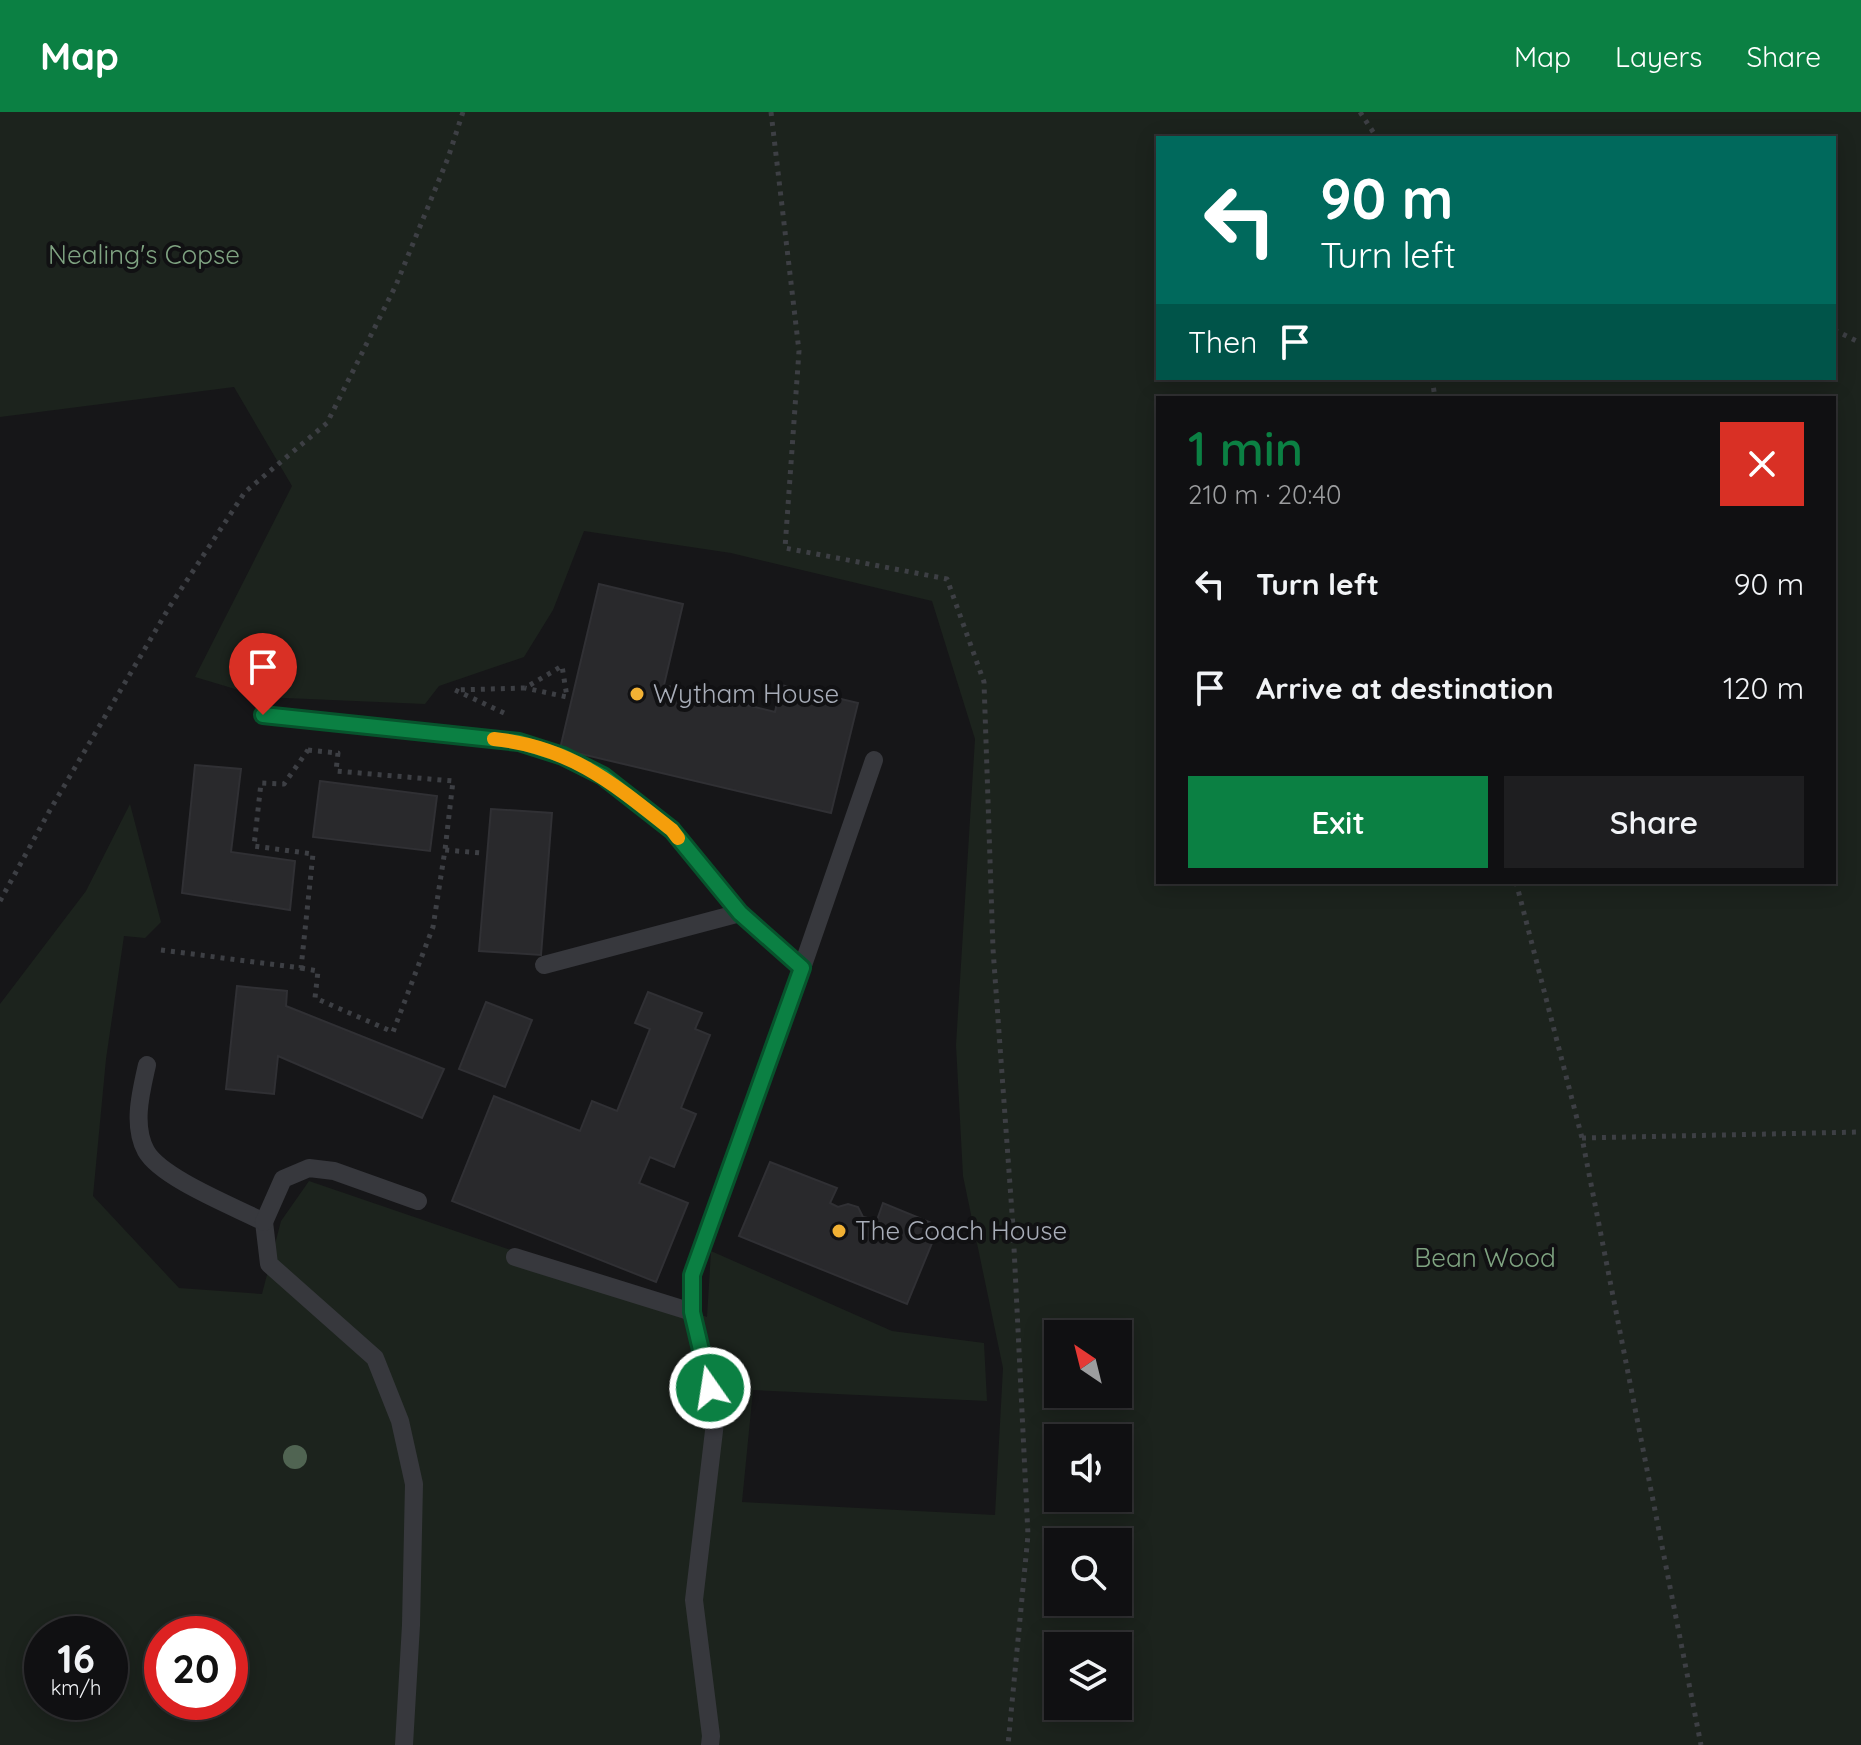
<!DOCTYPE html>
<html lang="en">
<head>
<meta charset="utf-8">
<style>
  :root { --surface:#101012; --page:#1e1e20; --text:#f1f3f6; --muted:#9c9d9f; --line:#303032; --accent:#0b8043 }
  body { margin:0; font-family:Quicksand,sans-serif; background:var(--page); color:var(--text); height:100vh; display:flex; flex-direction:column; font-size:30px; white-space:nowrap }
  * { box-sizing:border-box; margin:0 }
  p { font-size:26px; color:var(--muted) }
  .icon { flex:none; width:44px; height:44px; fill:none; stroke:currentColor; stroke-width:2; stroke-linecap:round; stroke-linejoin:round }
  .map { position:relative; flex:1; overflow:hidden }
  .side { position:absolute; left:1156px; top:284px; width:680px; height:488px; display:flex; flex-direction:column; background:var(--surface); border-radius:0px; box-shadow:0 4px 20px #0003,0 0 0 2px var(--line) }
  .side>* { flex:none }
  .guide { position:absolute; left:1156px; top:24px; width:680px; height:244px; border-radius:0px; box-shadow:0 4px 20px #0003,0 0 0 2px var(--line); background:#00695c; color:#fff; overflow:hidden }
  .needle { width:52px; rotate:325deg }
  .fabs { position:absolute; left:1044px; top:1208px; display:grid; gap:16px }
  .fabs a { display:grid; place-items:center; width:88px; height:88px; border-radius:0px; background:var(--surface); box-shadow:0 4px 20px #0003,0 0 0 2px var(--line); font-size:40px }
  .speed { position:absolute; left:24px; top:1504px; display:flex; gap:16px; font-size:40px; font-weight:700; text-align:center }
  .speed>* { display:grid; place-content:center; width:104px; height:104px; border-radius:50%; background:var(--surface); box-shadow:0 4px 20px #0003,0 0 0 2px var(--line); line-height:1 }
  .speed small { font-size:20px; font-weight:400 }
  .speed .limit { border:12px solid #d22; background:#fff; color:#111 }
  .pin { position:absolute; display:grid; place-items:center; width:68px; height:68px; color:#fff; margin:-82px -34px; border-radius:50% 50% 50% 0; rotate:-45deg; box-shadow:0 0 8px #0007 }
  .pin .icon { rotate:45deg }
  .me { position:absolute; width:88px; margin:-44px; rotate:347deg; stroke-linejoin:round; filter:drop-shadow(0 0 6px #0008) }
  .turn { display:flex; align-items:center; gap:28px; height:168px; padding:0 32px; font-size:36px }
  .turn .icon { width:104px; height:104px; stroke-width:2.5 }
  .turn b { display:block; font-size:56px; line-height:68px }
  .then { display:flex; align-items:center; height:76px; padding:0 32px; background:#0003; gap:16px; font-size:30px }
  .round { display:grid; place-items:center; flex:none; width:84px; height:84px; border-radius:0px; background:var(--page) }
  .headline { display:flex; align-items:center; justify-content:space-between; height:136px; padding:0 32px }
  h1 { font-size:48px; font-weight:600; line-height:60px; color:var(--accent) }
  .cta { display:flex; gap:16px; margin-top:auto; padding:16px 32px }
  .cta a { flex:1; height:92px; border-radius:0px; background:var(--accent); color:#fff; font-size:32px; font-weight:600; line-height:92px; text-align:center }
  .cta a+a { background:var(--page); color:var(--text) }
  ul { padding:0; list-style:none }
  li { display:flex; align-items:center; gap:24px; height:104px; padding:0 32px }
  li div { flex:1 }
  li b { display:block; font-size:30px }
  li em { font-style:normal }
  header { display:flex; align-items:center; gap:48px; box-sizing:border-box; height:112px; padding:0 40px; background:var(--accent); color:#fff }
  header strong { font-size:38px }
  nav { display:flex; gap:44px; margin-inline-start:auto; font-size:28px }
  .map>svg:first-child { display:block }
  .green { fill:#1c231d; fill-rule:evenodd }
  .building { fill:#29292c; stroke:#303034; stroke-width:2 }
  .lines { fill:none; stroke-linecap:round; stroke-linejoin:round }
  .path { stroke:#3d3f44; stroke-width:5; stroke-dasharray:4 6; stroke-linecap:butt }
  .lane { stroke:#37383d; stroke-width:18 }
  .tree { fill:#506452 }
  .route-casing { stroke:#07532c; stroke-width:20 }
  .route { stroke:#0b8043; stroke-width:14 }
  .slow { stroke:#f59e0b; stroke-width:14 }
  .poi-dot { fill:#f2b134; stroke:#111113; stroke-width:3 }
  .labels { text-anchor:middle; stroke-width:8; stroke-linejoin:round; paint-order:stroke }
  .park-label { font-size:26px; fill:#7fa381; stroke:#111113 }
  .poi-label { font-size:26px; fill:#a8adb8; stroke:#111113; text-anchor:start }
</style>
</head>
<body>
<header>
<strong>Map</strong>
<nav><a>Map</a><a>Layers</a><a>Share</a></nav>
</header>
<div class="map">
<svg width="1861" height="1633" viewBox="0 0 1861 1633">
  <rect width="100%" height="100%" fill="#161618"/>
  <path class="green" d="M0,0H1861V1633H0V892L86,779L130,692L161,810L145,826L124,824L106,947L93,1084L179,1176L262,1182L281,1109L309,1069L707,1205L711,1139L892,1219L984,1231L987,1289L753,1278L742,1390L995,1403L1003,1256L963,1064L956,933L975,627L932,489L731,441L584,419L553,498L524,545L439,574L425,592L262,585L195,565L292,374L234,275L0,305ZM1158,26H1834V266H1158ZM1158,286H1834V770H1158ZM1058,1222H1118V1282H1058ZM1058,1326H1118V1386H1058ZM1058,1430H1118V1490H1058ZM42,1522H110V1590H42ZM162,1522H230V1590H162ZM1058,1534H1118V1594H1058Z"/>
  <g class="building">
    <polygon points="599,472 683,492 664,573 775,600 781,573 858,591 831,701 560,637"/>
    <polygon points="195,653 241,657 231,740 295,749 290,798 182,781"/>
    <polygon points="320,669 437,684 430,739 313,725"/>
    <polygon points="491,697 552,701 541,843 479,839"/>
    <polygon points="237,874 287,879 286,894 444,957 422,1006 278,944 274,982 226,977"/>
    <polygon points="648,880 702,901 695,917 710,923 681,996 696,1002 674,1055 650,1045 639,1071 688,1091 656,1170 452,1089 494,984 580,1019 592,989 617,999 650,917 635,911"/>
    <polygon points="486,890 532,908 505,975 459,957"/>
    <polygon points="770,1050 837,1076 830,1091 838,1095 848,1092 858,1095 863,1105 877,1108 883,1091 939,1114 907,1192 739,1124"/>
  </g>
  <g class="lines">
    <g class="path">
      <polyline points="771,0 799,239 785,436 947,467 984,570 993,837 1013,1115 1028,1423 1008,1633"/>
      <polyline points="1360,0 1377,26"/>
      <polyline points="1834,218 1861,231"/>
      <polyline points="1432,266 1435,286"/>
      <polyline points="504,601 455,578 525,576 562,554 567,585 525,576"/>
      <polyline points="308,638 338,641 336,659 453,669 445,738"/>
      <polyline points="1516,770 1582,1026 1701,1633"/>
      <polyline points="0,789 50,698 170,494 245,380 327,311 396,173 448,46 463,0"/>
      <polyline points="161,838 301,856 313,742 254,734 261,671 284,672 308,638 308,633"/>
      <polyline points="301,856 318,859 315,886 393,920 433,815 445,738 482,741"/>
      <polyline points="1582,1026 1861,1020"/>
    </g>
    <g class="lane">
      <polyline points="263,603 519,630 563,644 603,664 672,718 740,801 802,856 692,1163 692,1200 716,1302 694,1488 711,1624 710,1633"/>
      <polyline points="544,853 740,801"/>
      <polyline points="802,856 874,648"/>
      <path d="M147,953C141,980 132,1013 146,1039C161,1066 235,1095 264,1110L269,1152L375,1246L400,1309L414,1372L411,1513L404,1633"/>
      <polyline points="264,1110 283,1067 309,1056 334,1059 418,1089"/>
      <polyline points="515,1145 692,1200"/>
    </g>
  </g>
  <circle class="tree" cx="295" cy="1345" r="12"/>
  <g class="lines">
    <defs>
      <polyline id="route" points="263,603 519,630 563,644 603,664 672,718 740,801 802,856 692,1163 692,1200 710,1276"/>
    </defs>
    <use href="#route" class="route-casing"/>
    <use href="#route" class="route"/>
    <path class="slow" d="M494,627C571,635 614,672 672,718L678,726"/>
  </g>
  <g class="poi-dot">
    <circle cx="637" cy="582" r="8"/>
    <circle cx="839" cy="1119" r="8"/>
  </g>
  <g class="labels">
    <g class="park-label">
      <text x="144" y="152">Nealing's Copse</text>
      <text x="1485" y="1155">Bean Wood</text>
    </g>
    <g class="poi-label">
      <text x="653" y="591">Wytham House</text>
      <text x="855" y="1128">The Coach House</text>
    </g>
  </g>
</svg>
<div class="fabs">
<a><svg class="needle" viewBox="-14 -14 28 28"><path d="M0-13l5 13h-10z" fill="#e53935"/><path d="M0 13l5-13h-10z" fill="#9c9d9f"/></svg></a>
<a><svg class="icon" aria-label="sound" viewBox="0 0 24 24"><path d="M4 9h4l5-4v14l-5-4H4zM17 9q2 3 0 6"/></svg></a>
<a><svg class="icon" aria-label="search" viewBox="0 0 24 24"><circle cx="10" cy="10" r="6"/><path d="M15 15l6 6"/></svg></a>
<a><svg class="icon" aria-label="layers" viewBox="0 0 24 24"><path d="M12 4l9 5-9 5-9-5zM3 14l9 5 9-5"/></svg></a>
</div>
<div class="speed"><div>16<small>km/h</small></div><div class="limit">20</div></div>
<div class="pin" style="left:263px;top:603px;background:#d93025"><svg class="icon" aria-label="arrive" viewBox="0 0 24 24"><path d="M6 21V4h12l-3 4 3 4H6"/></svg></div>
<svg class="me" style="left:710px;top:1276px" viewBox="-20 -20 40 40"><circle r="17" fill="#0b8043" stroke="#fff" stroke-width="3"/><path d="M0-11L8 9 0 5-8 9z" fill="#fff"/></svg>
<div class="guide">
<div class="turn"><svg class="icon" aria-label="left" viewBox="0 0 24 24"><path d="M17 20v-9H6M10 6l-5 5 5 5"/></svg><div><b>90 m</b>Turn left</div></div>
<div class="then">Then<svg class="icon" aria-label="arrive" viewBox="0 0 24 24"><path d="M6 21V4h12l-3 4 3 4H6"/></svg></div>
</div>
<section class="side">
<div class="headline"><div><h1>1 min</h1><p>210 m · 20:40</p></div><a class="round" style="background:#d93025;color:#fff"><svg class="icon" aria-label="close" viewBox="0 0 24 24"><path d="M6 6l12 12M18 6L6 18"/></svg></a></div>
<ul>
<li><svg class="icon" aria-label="left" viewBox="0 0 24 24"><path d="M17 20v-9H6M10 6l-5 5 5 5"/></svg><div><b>Turn left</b></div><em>90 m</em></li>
<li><svg class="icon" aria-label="arrive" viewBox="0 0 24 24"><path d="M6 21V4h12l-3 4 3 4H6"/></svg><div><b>Arrive at destination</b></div><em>120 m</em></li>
</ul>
<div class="cta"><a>Exit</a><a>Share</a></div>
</section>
</div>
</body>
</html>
